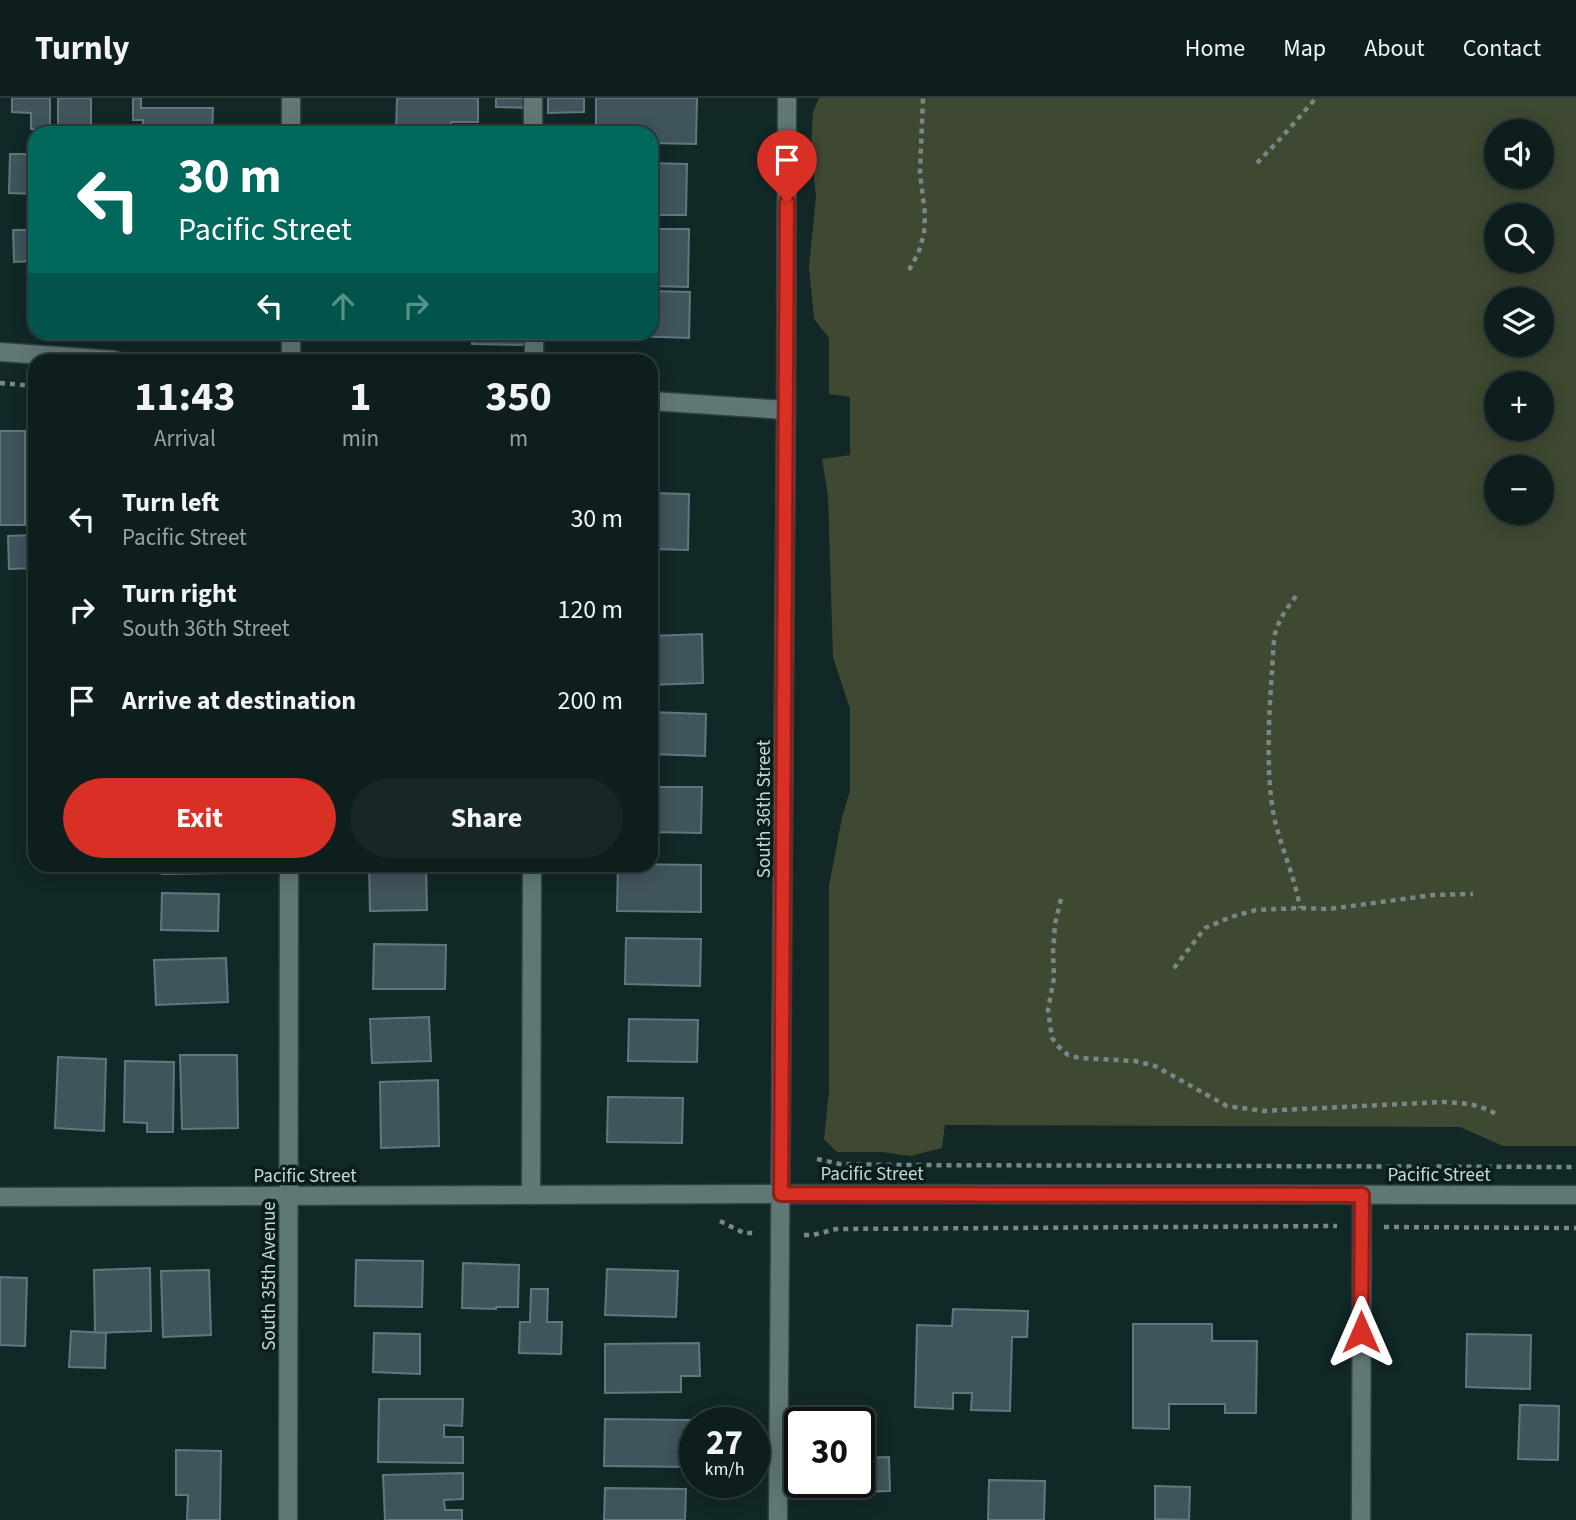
<!DOCTYPE html>
<html lang="en">
<head>
<meta charset="utf-8">
<style>
  :root { --surface:#0d1e1d; --page:#162726; --text:#f1f3f6; --muted:#9aa2a4; --line:#2d3c3b; --accent:#d93025 }
  body { margin:0; font-family:"Source Sans 3",sans-serif; background:var(--page); color:var(--text); height:100vh; display:flex; flex-direction:column; font-size:26px; white-space:nowrap }
  * { box-sizing:border-box; margin:0 }
  p { font-size:23px; color:var(--muted) }
  .icon { flex:none; width:38px; height:38px; fill:none; stroke:currentColor; stroke-width:2; stroke-linecap:round; stroke-linejoin:round }
  .map { position:relative; flex:1; overflow:hidden }
  .panel { position:absolute; left:28px; top:256px; width:630px; height:518px; display:flex; flex-direction:column; background:var(--surface); border-radius:21px; box-shadow:0 4px 18px #0003,0 0 0 2px var(--line) }
  .panel>* { flex:none }
  .hud { position:absolute; left:28px; top:28px; width:630px; height:214px; border-radius:21px; box-shadow:0 4px 18px #0003,0 0 0 2px var(--line); background:#00695c; color:#fff; overflow:hidden }
  .buttons { position:absolute; left:1484px; top:21px; display:grid; gap:14px }
  .buttons a { display:grid; place-items:center; width:70px; height:70px; border-radius:50%; background:var(--surface); box-shadow:0 4px 18px #0003,0 0 0 2px var(--line); font-size:35px }
  .speed { position:absolute; left:679px; top:1309px; display:flex; gap:14px; font-size:35px; font-weight:700; text-align:center }
  .speed>* { display:grid; place-content:center; width:91px; height:91px; border-radius:50%; background:var(--surface); box-shadow:0 4px 18px #0003,0 0 0 2px var(--line); line-height:1 }
  .speed small { font-size:18px; font-weight:400 }
  .speed .limit { border:4px solid #111; border-radius:10px; background:#fff; color:#111 }
  .pin { position:absolute; display:grid; place-items:center; width:60px; height:60px; color:#fff; margin:-72px -30px; border-radius:50% 50% 50% 0; rotate:-45deg; box-shadow:0 0 7px #0007 }
  .pin .icon { rotate:45deg }
  .me { position:absolute; width:77px; margin:-38px; rotate:0deg; stroke-linejoin:round; filter:drop-shadow(0 0 5px #0008) }
  .turn { display:flex; align-items:center; gap:24px; height:147px; padding:0 35px; font-size:32px }
  .turn .icon { width:91px; height:91px; stroke-width:2.5 }
  .turn b { display:block; font-size:49px; line-height:60px }
  .lanes { display:flex; align-items:center; height:66px; padding:0 35px; background:#0003; justify-content:center; gap:35px; direction:ltr }
  .lanes .off { opacity:.35 }
  .eta { display:flex; justify-content:space-evenly; align-items:center; height:119px; text-align:center }
  .eta b { font-size:42px; font-weight:700; line-height:49px }
  .action { display:flex; gap:14px; margin-top:auto; padding:14px 35px }
  .action a { flex:1; height:80px; border-radius:42px; background:var(--accent); color:#fff; font-size:28px; font-weight:700; line-height:80px; text-align:center }
  .action a+a { background:var(--page); color:var(--text) }
  ul { padding:0; list-style:none }
  li { display:flex; align-items:center; gap:21px; height:91px; padding:0 35px }
  li div { flex:1 }
  li b { display:block; font-size:26px }
  li em { font-style:normal }
  header { display:flex; align-items:center; gap:42px; box-sizing:border-box; height:98px; padding:0 35px; background:var(--surface); border-bottom:2px solid var(--line) }
  header strong { font-size:33px }
  nav { display:flex; gap:38px; margin-inline-start:auto; font-size:24px }
  .map>svg:first-child { display:block }
  .green { fill:#3f4831; fill-rule:evenodd }
  .building { fill:#40545c; stroke:#617780; stroke-width:2 }
  .lines { fill:none; stroke-linecap:round; stroke-linejoin:round }
  .service-casing { stroke:#304140; stroke-width:21 }
  .minor-casing { stroke:#304140; stroke-width:21 }
  .tertiary-casing { stroke:#304140; stroke-width:21 }
  .path { stroke:#768887; stroke-width:4.5; stroke-dasharray:5 5; stroke-linecap:butt }
  .service { stroke:#5f7876; stroke-width:18 }
  .minor { stroke:#5f7876; stroke-width:18 }
  .tertiary { stroke:#5f7876; stroke-width:18 }
  .route-casing { stroke:#8d1f18; stroke-width:18 }
  .route { stroke:#d93025; stroke-width:12 }
  .labels { text-anchor:middle; stroke-width:7; stroke-linejoin:round; paint-order:stroke }
  .street-label { font-size:19px; fill:#cad7d6; stroke:#081e1d }
</style>
</head>
<body>
<header>
<strong>Turnly</strong>
<nav><a>Home</a><a>Map</a><a>About</a><a>Contact</a></nav>
</header>
<div class="map">
<svg width="1576" height="1422" viewBox="0 0 1576 1422">
  <rect width="100%" height="100%" fill="#112827"/>
  <path class="green" d="M819,0H1576V1048H1503L1460,1029L945,1027L942,1050L910,1058L882,1054H837L824,1041L829,993V788L842,719L850,693V611L833,559L828,398L822,361L850,357V299L829,296V240L814,221L809,169L816,99L811,48L813,14ZM1542,33V79H1496V33ZM1496,117H1542V163H1496ZM1496,201H1542V247H1496ZM1542,285V331H1496V285ZM1542,369V415H1496V369Z"/>
  <g class="building">
    <polygon points="12,0 50,0 50,32 31,31 31,15 12,14"/>
    <polygon points="58,0 91,0 91,34 58,35"/>
    <polygon points="133,0 141,0 141,10 213,10 212,35 143,35 143,22 133,22"/>
    <polygon points="397,0 478,0 478,24 451,24 451,32 396,32"/>
    <polygon points="496,0 529,0 529,10 496,9"/>
    <polygon points="548,0 584,0 584,14 548,15"/>
    <polygon points="596,0 697,0 696,46 651,45 651,35 596,35"/>
    <polygon points="10,56 35,56 35,96 9,95"/>
    <polygon points="651,65 687,66 686,117 651,117"/>
    <polygon points="651,131 689,131 688,189 651,188"/>
    <polygon points="13,132 35,132 35,163 14,164"/>
    <polygon points="651,193 690,194 689,240 602,237 602,234 651,234"/>
    <polygon points="472,234 528,234 527,247 472,246"/>
    <rect x="0" y="333" width="25" height="94"/>
    <polygon points="651,395 689,396 688,452 654,451 654,464 651,464"/>
    <polygon points="35,437 35,470 9,471 8,438"/>
    <polygon points="702,536 703,585 651,587 651,538"/>
    <polygon points="651,614 706,616 705,658 651,656"/>
    <polygon points="651,689 702,689 701,735 651,734"/>
    <polygon points="162,766 226,766 226,775 162,776"/>
    <polygon points="369,766 426,766 427,812 370,813"/>
    <polygon points="618,766 701,767 701,814 617,813"/>
    <polygon points="162,795 219,796 218,833 161,832"/>
    <polygon points="626,840 701,841 700,888 625,886"/>
    <polygon points="374,846 446,847 445,891 373,891"/>
    <polygon points="226,860 228,904 156,907 154,862"/>
    <polygon points="429,919 431,963 372,965 370,921"/>
    <polygon points="629,921 698,922 697,964 628,963"/>
    <polygon points="180,957 237,957 238,1030 182,1031"/>
    <polygon points="58,959 106,961 104,1033 55,1030"/>
    <polygon points="125,963 174,964 173,1034 147,1034 147,1025 124,1024"/>
    <polygon points="438,982 439,1048 381,1050 380,984"/>
    <polygon points="608,999 683,1000 682,1045 607,1044"/>
    <polygon points="356,1162 423,1163 422,1209 355,1208"/>
    <polygon points="463,1165 519,1167 518,1209 496,1209 496,1211 462,1210"/>
    <polygon points="150,1170 151,1233 95,1235 94,1172"/>
    <polygon points="607,1171 678,1173 676,1219 605,1217"/>
    <polygon points="209,1172 211,1237 163,1239 161,1173"/>
    <polygon points="0,1179 27,1180 25,1248 0,1247"/>
    <polygon points="531,1191 548,1191 547,1224 562,1224 561,1256 519,1255 520,1224 530,1224"/>
    <polygon points="953,1211 1028,1213 1027,1239 1012,1239 1010,1313 971,1312 972,1295 953,1295 953,1311 915,1309 917,1227 952,1228"/>
    <polygon points="1133,1226 1212,1226 1212,1243 1257,1243 1256,1315 1225,1315 1225,1306 1169,1306 1169,1331 1133,1330"/>
    <polygon points="71,1233 106,1235 105,1270 69,1269"/>
    <polygon points="374,1235 420,1236 420,1276 373,1274"/>
    <polygon points="1467,1236 1531,1237 1530,1291 1466,1289"/>
    <polygon points="699,1245 700,1278 681,1278 681,1294 605,1295 605,1246"/>
    <polygon points="379,1301 463,1301 462,1328 444,1327 444,1339 463,1339 463,1365 378,1364"/>
    <polygon points="1520,1307 1559,1308 1558,1362 1518,1361"/>
    <polygon points="605,1321 690,1322 690,1369 604,1368"/>
    <polygon points="176,1352 221,1353 220,1422 187,1422 188,1397 176,1397"/>
    <polygon points="889,1359 890,1393 856,1394 856,1384 859,1384 859,1360"/>
    <polygon points="463,1375 463,1401 444,1402 445,1412 462,1412 462,1422 385,1422 383,1377"/>
    <polygon points="989,1382 1045,1383 1044,1422 988,1422"/>
    <polygon points="1155,1388 1190,1389 1189,1422 1155,1421"/>
    <polygon points="605,1390 686,1391 685,1422 604,1422"/>
  </g>
  <g class="lines">
    <defs>
      <g id="service">
        <polyline points="533,0 533,35"/>
        <polyline points="534,234 534,262"/>
        <polyline points="531,1097 532,766"/>
      </g>
      <g id="minor">
        <polyline points="291,35 291,0"/>
        <polyline points="0,254 114,262"/>
        <polyline points="291,262 291,234"/>
        <polyline points="651,303 786,312"/>
        <polyline points="0,1099 781,1096 1576,1097"/>
        <polyline points="288,1422 289,766"/>
        <polyline points="1361,1422 1362,1097"/>
      </g>
      <polyline id="tertiary" points="778,1422 786,312 787,0"/>
    </defs>
    <use href="#service" class="service-casing"/>
    <use href="#minor" class="minor-casing"/>
    <use href="#tertiary" class="tertiary-casing"/>
    <g class="path">
      <polyline points="1257,65 1281,40 1316,0"/>
      <polyline points="909,172 918,156 924,136 925,116 920,75 923,0"/>
      <polyline points="0,285 35,288"/>
      <path d="M1296,498C1287,510 1279,521 1275,536C1273,547 1273,561 1272,573C1269,618 1265,679 1275,723C1282,752 1295,780 1300,810"/>
      <path d="M1061,801L1055,826L1053,854L1054,880L1048,912L1052,940L1059,949L1068,957L1079,960L1135,963L1155,968L1227,1008L1264,1013L1444,1004C1463,1005 1479,1006 1496,1016"/>
      <polyline points="1174,870 1205,830 1231,819 1256,812 1300,810 1329,811 1433,797 1473,796"/>
      <polyline points="817,1061 840,1066 893,1067 1576,1069"/>
      <polyline points="720,1123 744,1135 757,1135"/>
      <polyline points="1384,1129 1576,1130"/>
      <polyline points="804,1137 813,1137 836,1131 1337,1128"/>
    </g>
    <use href="#service" class="service"/>
    <use href="#minor" class="minor"/>
    <use href="#tertiary" class="tertiary"/>
  </g>
  <g class="lines">
    <defs>
      <polyline id="route" points="787,104 781,1096 1362,1097 1361,1234"/>
    </defs>
    <use href="#route" class="route-casing"/>
    <use href="#route" class="route"/>
  </g>
  <g class="labels">
    <g class="street-label">
      <text transform="translate(763 711) rotate(-90)" y="7">South 36th Street</text>
      <text x="872" y="1082">Pacific Street</text>
      <text x="1439" y="1083">Pacific Street</text>
      <text x="305" y="1084">Pacific Street</text>
      <text transform="translate(268 1178) rotate(-90)" y="7">South 35th Avenue</text>
    </g>
  </g>
</svg>
<div class="buttons">
<a><svg class="icon" aria-label="sound" viewBox="0 0 24 24"><path d="M4 9h4l5-4v14l-5-4H4zM17 9q2 3 0 6"/></svg></a>
<a><svg class="icon" aria-label="search" viewBox="0 0 24 24"><circle cx="10" cy="10" r="6"/><path d="M15 15l6 6"/></svg></a>
<a><svg class="icon" aria-label="layers" viewBox="0 0 24 24"><path d="M12 4l9 5-9 5-9-5zM3 14l9 5 9-5"/></svg></a>
<a>+</a>
<a>−</a>
</div>
<div class="speed"><div>27<small>km/h</small></div><div class="limit">30</div></div>
<div class="pin" style="left:787px;top:104px;background:#d93025"><svg class="icon" aria-label="arrive" viewBox="0 0 24 24"><path d="M6 21V4h12l-3 4 3 4H6"/></svg></div>
<svg class="me" style="left:1361px;top:1234px" viewBox="-20 -20 40 40"><path d="M0-17L14 15 0 8-14 15z" fill="#d93025" stroke="#fff" stroke-width="4"/></svg>
<div class="hud">
<div class="turn"><svg class="icon" aria-label="left" viewBox="0 0 24 24"><path d="M17 20v-9H6M10 6l-5 5 5 5"/></svg><div><b>30 m</b>Pacific Street</div></div>
<div class="lanes"><svg class="icon" aria-label="left" viewBox="0 0 24 24"><path d="M17 20v-9H6M10 6l-5 5 5 5"/></svg><svg class="icon off" aria-label="ahead" viewBox="0 0 24 24"><path d="M12 20V5M6 11l6-6 6 6"/></svg><svg class="icon off" aria-label="right" viewBox="0 0 24 24"><path d="M7 20v-9h11M14 6l5 5-5 5"/></svg></div>
</div>
<section class="panel">
<div class="eta">
<div><b>11:43</b><p>Arrival</p></div>
<div><b>1</b><p>min</p></div>
<div><b>350</b><p>m</p></div>
</div>
<ul>
<li><svg class="icon" aria-label="left" viewBox="0 0 24 24"><path d="M17 20v-9H6M10 6l-5 5 5 5"/></svg><div><b>Turn left</b><p>Pacific Street</p></div><em>30 m</em></li>
<li><svg class="icon" aria-label="right" viewBox="0 0 24 24"><path d="M7 20v-9h11M14 6l5 5-5 5"/></svg><div><b>Turn right</b><p>South 36th Street</p></div><em>120 m</em></li>
<li><svg class="icon" aria-label="arrive" viewBox="0 0 24 24"><path d="M6 21V4h12l-3 4 3 4H6"/></svg><div><b>Arrive at destination</b></div><em>200 m</em></li>
</ul>
<div class="action"><a>Exit</a><a>Share</a></div>
</section>
</div>
</body>
</html>
